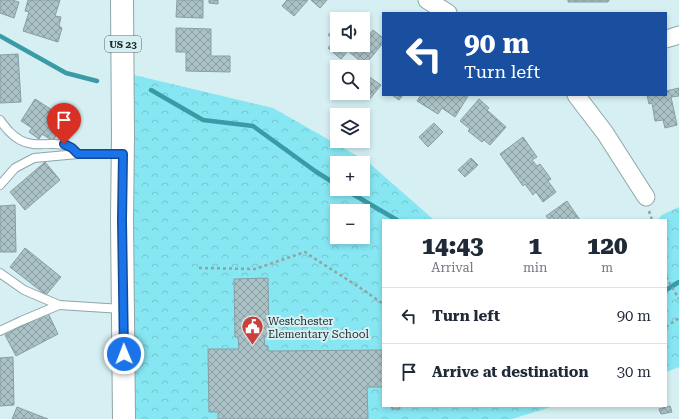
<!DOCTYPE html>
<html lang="en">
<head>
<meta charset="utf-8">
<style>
  :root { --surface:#fff; --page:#f6f6f7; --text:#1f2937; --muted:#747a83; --line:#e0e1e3 }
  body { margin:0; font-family:"Roboto Serif",serif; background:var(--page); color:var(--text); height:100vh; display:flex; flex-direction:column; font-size:15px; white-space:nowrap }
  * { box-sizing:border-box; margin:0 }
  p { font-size:13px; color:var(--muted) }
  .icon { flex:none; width:22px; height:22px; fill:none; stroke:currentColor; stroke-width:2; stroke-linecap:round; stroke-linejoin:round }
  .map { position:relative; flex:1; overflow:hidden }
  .sheet { position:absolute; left:382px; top:219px; width:285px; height:188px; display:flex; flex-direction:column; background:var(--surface); border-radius:0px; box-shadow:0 2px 6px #0003 }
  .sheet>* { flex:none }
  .hud { position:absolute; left:382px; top:12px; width:285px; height:84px; border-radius:0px; box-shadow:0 2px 6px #0003; background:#1a4fa0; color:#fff; overflow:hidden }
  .fabs { position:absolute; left:330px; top:12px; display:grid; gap:8px }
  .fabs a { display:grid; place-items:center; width:40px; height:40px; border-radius:0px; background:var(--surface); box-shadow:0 2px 6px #0003; font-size:20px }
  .pin { position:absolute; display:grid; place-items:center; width:34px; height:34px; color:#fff; margin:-41px -17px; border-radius:50% 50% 50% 0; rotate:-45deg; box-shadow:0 0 4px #0007 }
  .pin .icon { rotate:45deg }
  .me { position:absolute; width:44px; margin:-22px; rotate:359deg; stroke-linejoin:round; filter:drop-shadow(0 0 3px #0008) }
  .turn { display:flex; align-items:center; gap:14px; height:84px; padding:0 16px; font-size:18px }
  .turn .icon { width:52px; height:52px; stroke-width:2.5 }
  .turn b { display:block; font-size:28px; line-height:34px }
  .eta { display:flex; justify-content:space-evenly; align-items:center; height:68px; text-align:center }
  .eta b { font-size:24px; font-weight:800; line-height:28px }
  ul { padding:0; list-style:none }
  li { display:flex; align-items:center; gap:12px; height:56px; padding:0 16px; border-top:1px solid var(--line) }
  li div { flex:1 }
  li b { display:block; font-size:15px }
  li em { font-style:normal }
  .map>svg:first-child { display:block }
  .forest { fill:url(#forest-crowns); fill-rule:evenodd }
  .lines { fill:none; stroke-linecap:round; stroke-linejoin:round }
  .stream { stroke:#399ba6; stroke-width:4.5 }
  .building { fill:url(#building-cross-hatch); stroke:#879fa2 }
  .lane-casing { stroke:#8ea6a9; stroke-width:10 }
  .street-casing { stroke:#8ea6a9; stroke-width:19 }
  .highway-casing { stroke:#8ea6a9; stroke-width:24 }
  .path { stroke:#8fa3a5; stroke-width:2.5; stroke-dasharray:3 3; stroke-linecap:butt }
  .lane { stroke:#fff; stroke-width:8 }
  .street { stroke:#fff; stroke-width:17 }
  .highway { stroke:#fff; stroke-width:22 }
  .route-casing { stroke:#114b97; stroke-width:10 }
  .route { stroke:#1a73e8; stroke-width:7 }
  .labels { text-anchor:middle; stroke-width:4; stroke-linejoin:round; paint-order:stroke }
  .shield { fill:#d5eff2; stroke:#566466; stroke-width:1 }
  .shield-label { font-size:10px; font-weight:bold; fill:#1f292a }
  .poi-label { font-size:11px; fill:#1f292a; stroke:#d5eff2; text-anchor:start }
</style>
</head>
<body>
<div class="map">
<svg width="679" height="419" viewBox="0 0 679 419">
  <defs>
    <pattern id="forest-crowns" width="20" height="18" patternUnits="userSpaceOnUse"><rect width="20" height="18" fill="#86e6f2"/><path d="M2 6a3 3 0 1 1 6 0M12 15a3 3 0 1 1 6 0" fill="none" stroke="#73c5d0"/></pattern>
    <pattern id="building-cross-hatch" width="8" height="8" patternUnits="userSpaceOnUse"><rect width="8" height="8" fill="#aac2c6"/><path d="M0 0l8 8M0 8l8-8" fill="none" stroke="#8a9ea1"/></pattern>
  </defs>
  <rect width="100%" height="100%" fill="#d5eff2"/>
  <g class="forest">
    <path d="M113,70L273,108L368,162L434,220H383V406H554L512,419H126ZM337,163H363V189H337ZM337,211H363V237H337Z"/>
    <polygon points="679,207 679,367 666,372 666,220 657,220 662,215"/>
  </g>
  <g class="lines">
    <g class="stream">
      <polyline points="0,36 66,73 97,81"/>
      <polyline points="151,90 203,120 253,126 315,171 337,185"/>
      <polyline points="344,189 397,220"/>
      <polyline points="666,290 679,282"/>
    </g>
  </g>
  <g class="building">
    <polygon points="0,0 12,0 19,2 14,18 0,13"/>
    <polygon points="28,0 60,0 55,16 61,17 59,26 62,28 58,42 23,31 29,12 25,11"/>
    <polygon points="177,0 203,0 203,18 176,17"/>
    <polygon points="209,0 218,0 218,4 209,3"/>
    <polygon points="287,0 308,0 294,16 282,6"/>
    <polygon points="311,0 327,0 320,8"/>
    <polygon points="568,0 609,0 608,2 568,2"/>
    <polygon points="346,13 352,18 355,15 359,19 342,19"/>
    <polygon points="337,25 337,45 363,45 363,28 370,34 373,30 383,38 383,43 365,65 348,51 341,59 328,48 335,40 328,35"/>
    <polygon points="176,28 211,29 211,56 230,56 230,72 186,71 186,52 176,52"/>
    <polygon points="18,54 21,102 0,103 0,55"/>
    <polygon points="368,76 381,85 369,100 361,93 363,93 363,82"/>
    <polygon points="679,88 679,96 671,97 677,125 665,128 663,120 655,121 652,103 649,104 647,95 666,95 666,91"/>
    <polygon points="392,95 403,95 399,100"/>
    <polygon points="421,95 466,95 468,96 455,117 442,108 438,114 417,101"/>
    <polygon points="35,99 66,119 53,141 42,134 39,139 29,132 32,128 21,121"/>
    <polygon points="479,99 489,108 487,110 506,127 490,145 484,140 482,142 468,131 470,129 460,121"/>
    <polygon points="434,123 443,132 428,147 419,137"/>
    <polygon points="523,137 537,157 532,160 537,166 540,164 551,179 548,181 556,192 543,202 536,192 533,195 525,184 523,186 500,154"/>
    <polygon points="471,158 478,165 465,177 458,170"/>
    <polygon points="45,162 60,180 25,210 10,192"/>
    <polygon points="567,201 580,220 549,220 546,216"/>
    <polygon points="15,205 16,252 0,252 0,206"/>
    <polygon points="25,248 61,277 46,295 10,267"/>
    <polygon points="268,278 269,337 264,337 265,346 268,346 268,351 382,350 383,387 367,387 368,419 218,419 218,412 209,412 208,349 239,349 238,337 235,337 234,279"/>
    <polygon points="48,313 58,334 16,356 5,335"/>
    <polygon points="13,357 14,405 0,406 0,358"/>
    <polygon points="391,406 400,406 400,409 392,409"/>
    <polygon points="670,406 672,412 661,414 659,409"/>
    <polygon points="17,407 40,416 48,419 12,419"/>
  </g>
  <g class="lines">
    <defs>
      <g id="lane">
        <path d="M0,120C6,128 11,135 20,140C40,151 61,135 78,154"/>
        <polyline points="0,185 15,168 34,158 78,154 121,154"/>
        <polyline points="0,273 24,290 59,305 122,309"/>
        <polyline points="0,331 21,321 59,305"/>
      </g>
      <g id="street">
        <polyline points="427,0 448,13"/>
        <polyline points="666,39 679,35"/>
        <polyline points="576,95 605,133 646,197"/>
      </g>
      <polyline id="highway" points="122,0 123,136 122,220 124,419"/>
    </defs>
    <use href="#lane" class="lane-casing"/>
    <use href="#street" class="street-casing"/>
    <use href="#highway" class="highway-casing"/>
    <g class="path">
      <polyline points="649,211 652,220"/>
      <path d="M199,268L255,269L305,252C331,270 358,285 383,304"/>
      <polyline points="666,277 679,299"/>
      <polyline points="666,327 679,318"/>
    </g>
    <use href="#lane" class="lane"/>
    <use href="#street" class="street"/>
    <use href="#highway" class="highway"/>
  </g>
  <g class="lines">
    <defs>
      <polyline id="route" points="64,144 72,148 78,154 123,154 122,220 124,354"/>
    </defs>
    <use href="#route" class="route-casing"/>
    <use href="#route" class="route"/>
  </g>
  <defs>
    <symbol id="civic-pin" viewBox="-11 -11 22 30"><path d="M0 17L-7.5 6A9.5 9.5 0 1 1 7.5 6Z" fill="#cd3f3b" stroke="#d5eff2"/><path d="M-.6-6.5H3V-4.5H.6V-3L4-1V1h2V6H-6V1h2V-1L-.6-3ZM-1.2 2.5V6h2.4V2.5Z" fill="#fff"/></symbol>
  </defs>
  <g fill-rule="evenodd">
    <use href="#civic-pin" x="240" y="314" width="25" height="34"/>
  </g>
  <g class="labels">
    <rect class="shield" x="105" y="36" width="36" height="16" rx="3"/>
    <g class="shield-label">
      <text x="123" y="48">US 23</text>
    </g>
    <g class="poi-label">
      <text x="268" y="325">Westchester<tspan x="268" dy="13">Elementary School</tspan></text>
    </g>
  </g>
</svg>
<div class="fabs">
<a><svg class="icon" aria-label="sound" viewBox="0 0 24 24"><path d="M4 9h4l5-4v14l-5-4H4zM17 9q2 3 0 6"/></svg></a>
<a><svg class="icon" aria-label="search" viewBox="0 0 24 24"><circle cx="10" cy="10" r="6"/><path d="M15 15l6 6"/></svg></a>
<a><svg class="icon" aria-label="layers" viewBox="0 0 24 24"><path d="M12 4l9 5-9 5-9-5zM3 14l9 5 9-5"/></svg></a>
<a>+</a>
<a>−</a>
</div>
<div class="pin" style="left:64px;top:144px;background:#d93025"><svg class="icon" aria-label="arrive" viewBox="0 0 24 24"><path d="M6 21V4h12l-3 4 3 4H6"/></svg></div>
<svg class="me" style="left:124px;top:354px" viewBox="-20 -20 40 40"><circle r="17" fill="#1a73e8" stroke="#fff" stroke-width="3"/><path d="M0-11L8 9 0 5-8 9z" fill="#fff"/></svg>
<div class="hud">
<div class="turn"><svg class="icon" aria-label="left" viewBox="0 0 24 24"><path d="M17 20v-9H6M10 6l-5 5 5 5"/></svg><div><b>90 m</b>Turn left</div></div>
</div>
<section class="sheet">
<div class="eta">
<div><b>14:43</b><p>Arrival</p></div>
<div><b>1</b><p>min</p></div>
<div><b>120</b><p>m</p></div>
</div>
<ul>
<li><svg class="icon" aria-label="left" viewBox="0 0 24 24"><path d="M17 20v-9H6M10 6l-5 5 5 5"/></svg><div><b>Turn left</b></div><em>90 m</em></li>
<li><svg class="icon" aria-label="arrive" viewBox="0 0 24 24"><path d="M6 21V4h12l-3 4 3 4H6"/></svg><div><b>Arrive at destination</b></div><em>30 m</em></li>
</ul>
</section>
</div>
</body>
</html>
